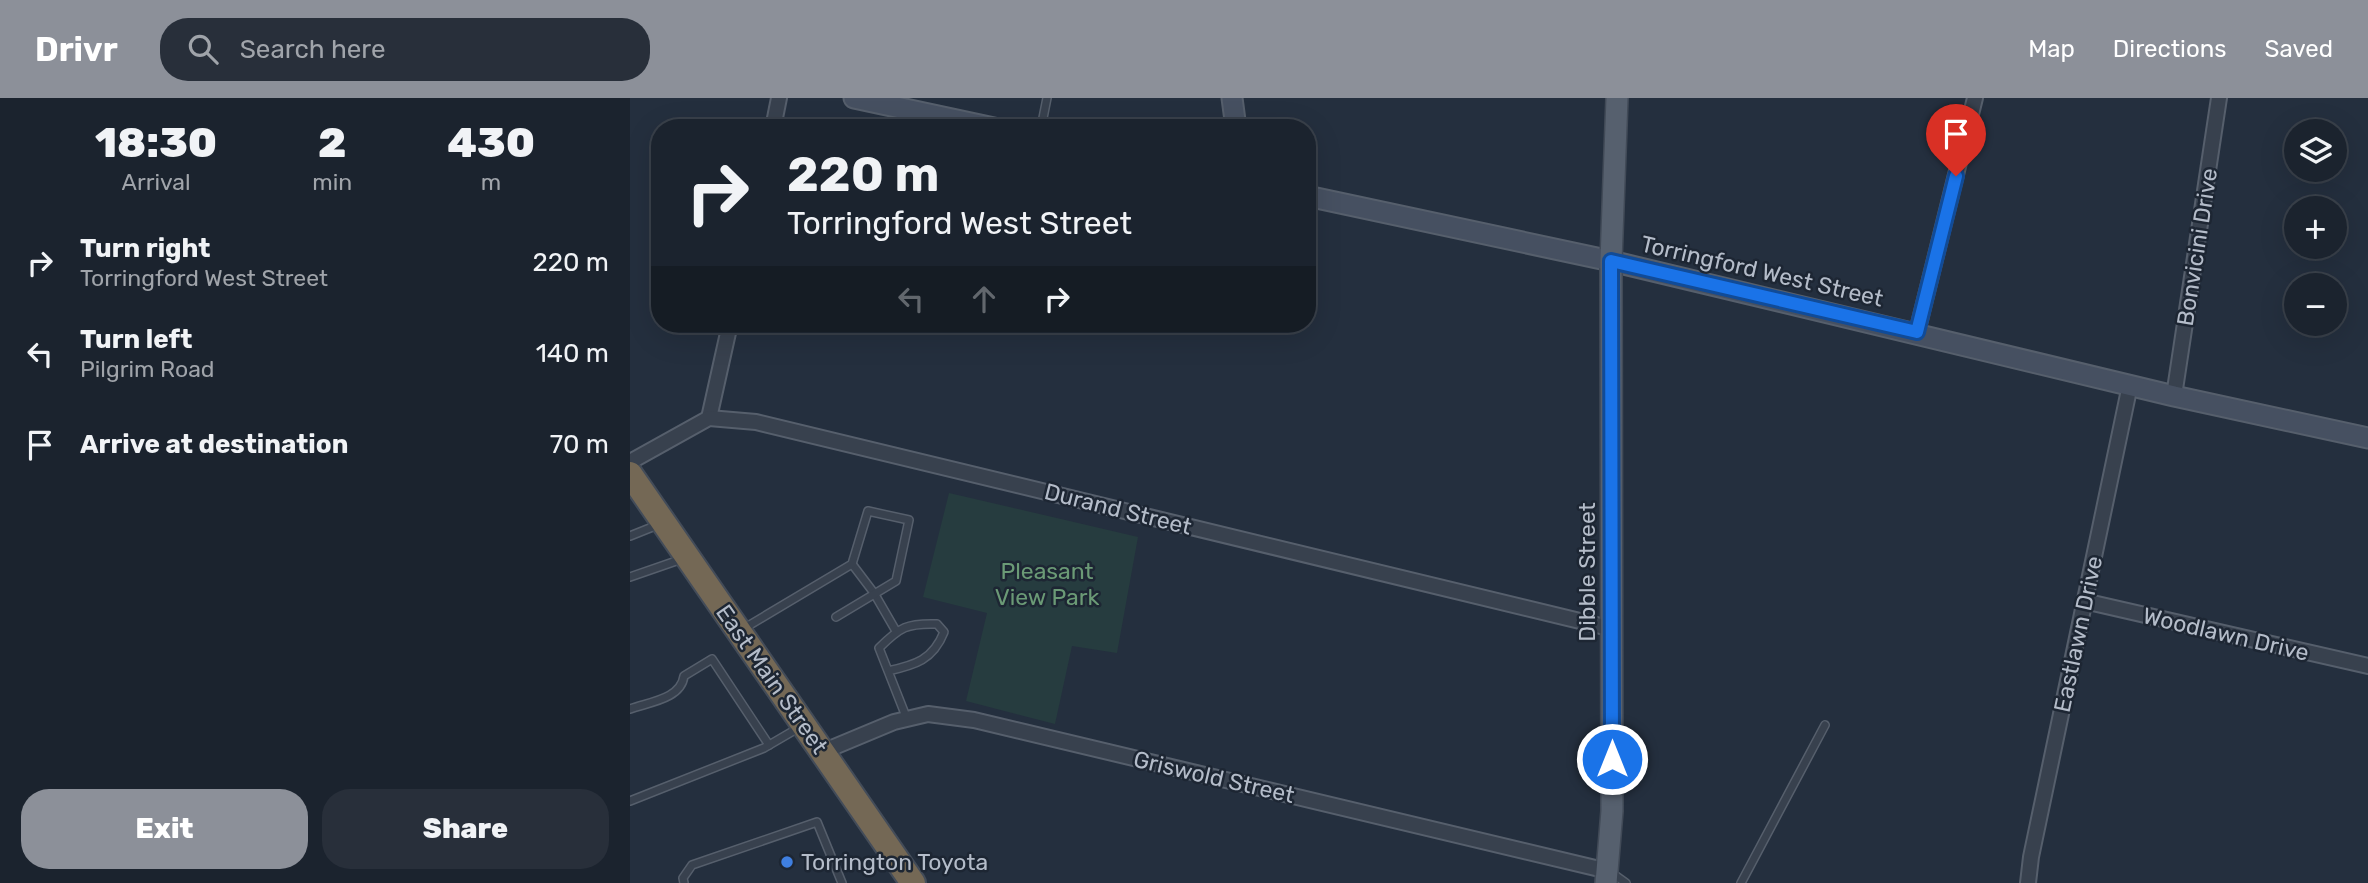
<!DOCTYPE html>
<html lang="en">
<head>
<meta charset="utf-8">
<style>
  :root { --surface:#1b232e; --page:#282f3a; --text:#f1f3f6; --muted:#a0a4aa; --line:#39404a; --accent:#8c9099 }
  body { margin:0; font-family:Rubik,sans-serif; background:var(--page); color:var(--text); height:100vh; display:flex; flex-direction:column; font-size:26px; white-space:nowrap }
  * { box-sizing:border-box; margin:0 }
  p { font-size:23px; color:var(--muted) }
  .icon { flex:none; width:38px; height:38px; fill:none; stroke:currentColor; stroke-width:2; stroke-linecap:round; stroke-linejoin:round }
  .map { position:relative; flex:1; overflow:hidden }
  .panel { display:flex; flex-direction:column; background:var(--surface); width:630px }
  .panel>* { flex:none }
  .top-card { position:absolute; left:21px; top:21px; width:665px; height:214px; border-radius:28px; box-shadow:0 7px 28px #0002,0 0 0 2px var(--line); background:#1b232e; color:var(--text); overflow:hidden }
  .fabs { position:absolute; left:1654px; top:21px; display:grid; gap:14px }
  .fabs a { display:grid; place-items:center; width:63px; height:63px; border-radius:50%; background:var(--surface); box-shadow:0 7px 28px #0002,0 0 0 2px var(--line); font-size:35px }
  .pin { position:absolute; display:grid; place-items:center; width:60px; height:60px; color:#fff; margin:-72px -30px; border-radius:50% 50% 50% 0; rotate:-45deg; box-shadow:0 0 7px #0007 }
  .pin .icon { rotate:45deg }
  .me { position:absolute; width:77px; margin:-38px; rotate:0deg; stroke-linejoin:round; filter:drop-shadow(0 0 5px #0008) }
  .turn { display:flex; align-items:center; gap:24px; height:147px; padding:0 21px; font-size:32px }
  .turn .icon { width:91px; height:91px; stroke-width:2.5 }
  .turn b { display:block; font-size:49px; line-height:60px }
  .lanes { display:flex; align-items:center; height:66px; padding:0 21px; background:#0003; justify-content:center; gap:35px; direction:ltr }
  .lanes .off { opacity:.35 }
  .eta { display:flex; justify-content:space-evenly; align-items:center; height:119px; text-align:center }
  .eta b { font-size:42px; font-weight:800; line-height:49px }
  .action { display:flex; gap:14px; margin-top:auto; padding:14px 21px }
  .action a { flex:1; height:80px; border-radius:28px; background:var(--accent); color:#fff; font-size:28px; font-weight:800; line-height:80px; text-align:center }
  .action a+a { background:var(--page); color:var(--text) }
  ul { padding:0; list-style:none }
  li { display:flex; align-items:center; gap:21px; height:91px; padding:0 21px }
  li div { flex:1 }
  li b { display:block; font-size:26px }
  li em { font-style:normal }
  header { display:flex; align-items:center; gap:42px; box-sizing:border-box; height:98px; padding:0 35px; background:var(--accent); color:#fff }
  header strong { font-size:33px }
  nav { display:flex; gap:38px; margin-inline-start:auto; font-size:24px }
  .search { width:490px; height:63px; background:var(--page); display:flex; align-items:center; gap:18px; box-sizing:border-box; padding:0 24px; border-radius:28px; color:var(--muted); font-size:26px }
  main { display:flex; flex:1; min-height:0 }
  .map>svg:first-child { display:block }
  .green { fill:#263c3f }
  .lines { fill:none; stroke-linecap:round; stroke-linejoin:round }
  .lane-casing { stroke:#565f6c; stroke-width:10 }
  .street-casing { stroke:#565f6c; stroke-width:18 }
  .secondary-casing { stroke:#565f6c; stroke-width:23 }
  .primary-casing { stroke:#414a57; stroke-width:24 }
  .highway-casing { stroke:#434c59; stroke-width:28 }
  .lane { stroke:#38414e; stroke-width:7 }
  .street { stroke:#38414e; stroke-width:14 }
  .secondary { stroke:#465061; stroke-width:19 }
  .primary { stroke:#56606e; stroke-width:21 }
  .highway { stroke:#746855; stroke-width:24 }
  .route-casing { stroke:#114b97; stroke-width:18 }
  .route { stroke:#1a73e8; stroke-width:12 }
  .shop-dot { fill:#3f7fe0; stroke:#1d2633; stroke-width:2.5 }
  .labels { text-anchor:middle; stroke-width:5; stroke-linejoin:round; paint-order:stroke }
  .street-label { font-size:23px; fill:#b4bcc9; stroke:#1d2633 }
  .park-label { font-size:23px; fill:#6b9a76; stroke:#1d2633 }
  .poi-label { font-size:23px; fill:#b4bcc9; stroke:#1d2633; text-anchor:start }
</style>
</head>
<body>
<header>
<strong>Drivr</strong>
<div class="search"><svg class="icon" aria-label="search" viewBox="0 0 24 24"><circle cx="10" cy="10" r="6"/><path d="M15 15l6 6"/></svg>Search here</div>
<nav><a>Map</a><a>Directions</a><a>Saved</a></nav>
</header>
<main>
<section class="panel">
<div class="eta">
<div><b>18:30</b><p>Arrival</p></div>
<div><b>2</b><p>min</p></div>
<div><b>430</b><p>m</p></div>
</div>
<ul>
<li><svg class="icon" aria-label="right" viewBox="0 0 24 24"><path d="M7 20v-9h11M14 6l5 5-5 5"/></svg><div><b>Turn right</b><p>Torringford West Street</p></div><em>220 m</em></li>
<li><svg class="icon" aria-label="left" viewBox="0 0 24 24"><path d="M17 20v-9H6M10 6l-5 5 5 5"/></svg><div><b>Turn left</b><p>Pilgrim Road</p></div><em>140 m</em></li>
<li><svg class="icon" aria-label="arrive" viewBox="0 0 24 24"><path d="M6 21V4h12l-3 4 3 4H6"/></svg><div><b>Arrive at destination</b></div><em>70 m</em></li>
</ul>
<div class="action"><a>Exit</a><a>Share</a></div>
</section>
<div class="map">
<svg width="1738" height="785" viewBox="0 0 1738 785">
  <rect width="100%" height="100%" fill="#242f3e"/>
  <polygon class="green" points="319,395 508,439 487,555 442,548 425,626 336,603 357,515 293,499"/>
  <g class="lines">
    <defs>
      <g id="lane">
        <polyline points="411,30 417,0"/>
        <polyline points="0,438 30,426"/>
        <polyline points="222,466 244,495 266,533"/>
        <polyline points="0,479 52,461"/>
        <polyline points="113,531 222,466 238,413 279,422 266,483 206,519"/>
        <path d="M258,573C285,567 303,562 314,534L307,526C277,525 270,529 249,550L277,621"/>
        <path d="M0,611C19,604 51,601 54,578L82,561L139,647"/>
        <polyline points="0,703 134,650 170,629"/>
        <polyline points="982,775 996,785"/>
        <polyline points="54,785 53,780 62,767 187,724 212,785"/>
        <polyline points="1111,785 1195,627"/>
      </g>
      <g id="street">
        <polyline points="143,30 149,0"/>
        <polyline points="1287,234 1345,0"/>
        <polyline points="1544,298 1589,0"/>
        <polyline points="79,320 100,226"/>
        <polyline points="0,364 79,320 126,324 983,531"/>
        <polyline points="1454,503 1738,568"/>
        <polyline points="192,654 264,624 298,616 344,622 978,773"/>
        <polyline points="1398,785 1401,759 1500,287"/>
      </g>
      <g id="secondary">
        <polyline points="224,0 364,30"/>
        <polyline points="602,0 606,30"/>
        <polyline points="677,98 981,163 1544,298 1738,340"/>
      </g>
      <polyline id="primary" points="976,785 982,713 981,163 987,0"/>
      <polyline id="highway" points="0,376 283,785"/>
    </defs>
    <use href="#lane" class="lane-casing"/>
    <use href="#street" class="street-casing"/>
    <use href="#secondary" class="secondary-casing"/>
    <use href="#primary" class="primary-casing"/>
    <use href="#highway" class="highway-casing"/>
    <use href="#lane" class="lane"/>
    <use href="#street" class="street"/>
    <use href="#secondary" class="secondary"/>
    <use href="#primary" class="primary"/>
    <use href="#highway" class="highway"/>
  </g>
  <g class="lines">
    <defs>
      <polyline id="route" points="982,661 981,163 1287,234 1326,78"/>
    </defs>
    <use href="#route" class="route-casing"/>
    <use href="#route" class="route"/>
  </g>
  <circle class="shop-dot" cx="157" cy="764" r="7"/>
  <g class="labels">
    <g class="street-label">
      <text transform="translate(1567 149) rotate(-81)" y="8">Bonvicini Drive</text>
      <text transform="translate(1132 173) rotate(13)" y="8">Torringford West Street</text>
      <text transform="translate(488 411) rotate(14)" y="8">Durand Street</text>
      <text transform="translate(957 474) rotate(-90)" y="8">Dibble Street</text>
      <text transform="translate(1448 536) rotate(-78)" y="8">Eastlawn Drive</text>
      <text transform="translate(1596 536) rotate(13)" y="8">Woodlawn Drive</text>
      <text transform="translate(142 581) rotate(55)" y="8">East Main Street</text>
      <text transform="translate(584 679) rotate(13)" y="8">Griswold Street</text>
    </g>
    <g class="park-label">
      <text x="417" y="481">Pleasant<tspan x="417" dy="26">View Park</tspan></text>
    </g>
    <g class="poi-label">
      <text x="171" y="772">Torrington Toyota</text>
    </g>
  </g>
</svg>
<div class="fabs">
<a><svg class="icon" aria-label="layers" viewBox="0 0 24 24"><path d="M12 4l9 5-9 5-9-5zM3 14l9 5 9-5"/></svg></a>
<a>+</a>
<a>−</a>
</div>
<div class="pin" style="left:1326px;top:78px;background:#d93025"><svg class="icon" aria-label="arrive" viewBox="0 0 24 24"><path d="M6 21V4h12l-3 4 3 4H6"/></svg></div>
<svg class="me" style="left:982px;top:661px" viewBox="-20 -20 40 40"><circle r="17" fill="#1a73e8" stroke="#fff" stroke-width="3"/><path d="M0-11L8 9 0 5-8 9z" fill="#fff"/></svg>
<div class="top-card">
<div class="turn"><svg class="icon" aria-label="right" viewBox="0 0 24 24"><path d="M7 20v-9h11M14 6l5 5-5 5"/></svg><div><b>220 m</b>Torringford West Street</div></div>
<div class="lanes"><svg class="icon off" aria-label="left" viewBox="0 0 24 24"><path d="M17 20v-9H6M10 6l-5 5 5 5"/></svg><svg class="icon off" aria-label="ahead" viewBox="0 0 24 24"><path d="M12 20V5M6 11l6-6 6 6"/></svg><svg class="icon" aria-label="right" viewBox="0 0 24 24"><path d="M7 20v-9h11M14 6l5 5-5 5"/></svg></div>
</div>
</div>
</main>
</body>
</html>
